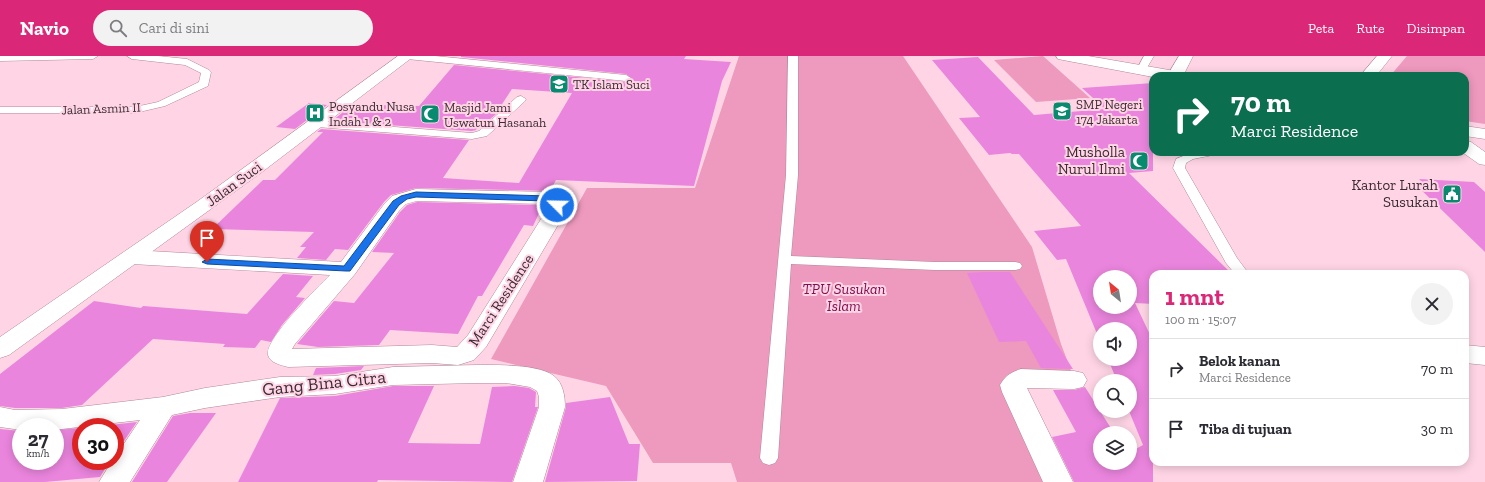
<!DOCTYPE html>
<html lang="id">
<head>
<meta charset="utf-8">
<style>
  :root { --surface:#fff; --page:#f2f2f3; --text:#2b2b33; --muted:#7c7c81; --line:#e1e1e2; --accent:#db2777 }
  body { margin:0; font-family:"Zilla Slab",serif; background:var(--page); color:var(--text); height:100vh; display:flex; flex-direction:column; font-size:15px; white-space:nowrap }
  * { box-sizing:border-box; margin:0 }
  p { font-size:13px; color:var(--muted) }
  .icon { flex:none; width:22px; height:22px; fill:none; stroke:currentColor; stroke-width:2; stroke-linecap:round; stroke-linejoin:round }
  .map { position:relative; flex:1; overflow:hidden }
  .panel { position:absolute; left:1149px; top:214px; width:320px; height:196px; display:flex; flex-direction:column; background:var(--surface); border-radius:12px; box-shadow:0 2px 10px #0003 }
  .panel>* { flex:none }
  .guide { position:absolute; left:1149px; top:16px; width:320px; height:84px; border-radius:12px; box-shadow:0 2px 10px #0003; background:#0b6e4f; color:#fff; overflow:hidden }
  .needle { width:26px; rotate:330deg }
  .controls { position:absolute; left:1093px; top:214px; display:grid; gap:8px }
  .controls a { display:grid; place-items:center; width:44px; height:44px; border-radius:50%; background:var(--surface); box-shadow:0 2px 10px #0003; font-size:20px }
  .speed { position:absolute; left:12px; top:362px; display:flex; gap:8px; font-size:20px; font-weight:700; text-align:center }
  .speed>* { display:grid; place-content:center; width:52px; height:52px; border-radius:50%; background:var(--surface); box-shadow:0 2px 10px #0003; line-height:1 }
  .speed small { font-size:10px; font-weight:400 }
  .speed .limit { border:6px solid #d22; background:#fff; color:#111 }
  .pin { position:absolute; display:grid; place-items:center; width:34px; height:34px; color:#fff; margin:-41px -17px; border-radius:50% 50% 50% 0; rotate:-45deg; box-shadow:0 0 4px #0007 }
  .pin .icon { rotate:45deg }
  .me { position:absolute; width:44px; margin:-22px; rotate:293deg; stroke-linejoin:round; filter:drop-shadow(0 0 3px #0008) }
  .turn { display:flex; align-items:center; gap:14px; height:84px; padding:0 16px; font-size:18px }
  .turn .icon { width:52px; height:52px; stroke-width:2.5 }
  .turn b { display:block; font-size:28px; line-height:34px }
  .round { display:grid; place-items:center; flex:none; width:42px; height:42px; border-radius:21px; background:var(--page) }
  .overview { display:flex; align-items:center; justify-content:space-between; height:68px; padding:0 16px }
  h1 { font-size:24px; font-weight:700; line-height:30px; color:var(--accent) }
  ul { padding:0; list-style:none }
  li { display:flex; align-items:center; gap:12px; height:60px; padding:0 16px; border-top:1px solid var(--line) }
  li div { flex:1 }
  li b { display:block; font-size:15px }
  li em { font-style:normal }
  header { display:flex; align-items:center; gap:24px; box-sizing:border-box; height:56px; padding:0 20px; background:var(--accent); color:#fff }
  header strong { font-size:19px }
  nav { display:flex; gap:22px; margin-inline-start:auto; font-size:14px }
  .search { width:280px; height:36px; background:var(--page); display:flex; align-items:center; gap:10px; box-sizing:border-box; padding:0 14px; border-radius:22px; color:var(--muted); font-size:15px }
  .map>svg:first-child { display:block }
  .green { fill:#ee99be }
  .building { fill:#ea85dd; fill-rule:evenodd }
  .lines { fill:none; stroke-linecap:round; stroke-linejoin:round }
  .service-casing { stroke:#af8898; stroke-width:1 }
  .minor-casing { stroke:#af8898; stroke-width:1 }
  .tertiary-casing { stroke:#af8898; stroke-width:1 }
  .service { fill:#fff; fill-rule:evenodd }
  .minor { fill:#fff; fill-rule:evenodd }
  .tertiary { fill:#fff; fill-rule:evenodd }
  .route { fill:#1a73e8; stroke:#114b97 }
  .labels { text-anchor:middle; stroke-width:4; stroke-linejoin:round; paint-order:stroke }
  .far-poi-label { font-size:13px; fill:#3b2b32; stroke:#ffd5e6; text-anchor:start }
  .far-street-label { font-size:13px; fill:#3b2b32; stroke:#ffd5e6 }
  .poi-label { font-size:15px; fill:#3b2b32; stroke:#ffd5e6; text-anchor:end }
  .street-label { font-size:15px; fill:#3b2b32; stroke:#ffd5e6 }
  .park-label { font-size:15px; font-style:italic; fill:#800e50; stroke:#ffd5e6 }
  .near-street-label { font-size:18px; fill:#3b2b32; stroke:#ffd5e6 }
</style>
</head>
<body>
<header>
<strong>Navio</strong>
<div class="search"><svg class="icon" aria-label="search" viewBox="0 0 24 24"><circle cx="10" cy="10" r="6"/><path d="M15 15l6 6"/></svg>Cari di sini</div>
<nav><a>Peta</a><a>Rute</a><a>Disimpan</a></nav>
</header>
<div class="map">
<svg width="1485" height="426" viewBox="0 0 1485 426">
  <rect width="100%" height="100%" fill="#ffd5e6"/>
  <g class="green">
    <polygon points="739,0 903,0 1032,191 1061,288 1072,317 1015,316 1064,426 737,426 731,407 653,407 606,330 491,303 587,132 695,132"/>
    <polygon points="1043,0 1090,42 1036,46 994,4"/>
    <polygon points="1407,0 1485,0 1485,68 1465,65 1465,20 1390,20"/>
  </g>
  <g class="building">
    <polygon points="461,0 686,0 684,3 731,6 722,25 694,130 556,124 550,135 416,132 391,139 384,146 348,194 335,193 326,204 297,202 306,191 300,191 314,176 212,173 263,124 275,124 323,76 317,76 321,73 469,84 443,122 519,127 572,37 512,33 495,59 482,70 478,70 476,74 472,75 332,65 348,52 368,54 373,49 419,50 454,9 626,26 632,23 626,18 461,1"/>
    <path d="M978,1L1034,59L1105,53L1082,32L1153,27V115L1129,117L1232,218H1153V248L1135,247L1153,285V426H1074L1052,381L1076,376L1053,334H1074L1085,331L1114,377H1100V407H1130V396L1143,389L1129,355L1130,325H1117L1108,303H1130V273H1100V285L1066,203L1057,204L1034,175L1081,170L1019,98H1012L1010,97L989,99L959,62L980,61L932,4ZM1100,221H1130V251H1100Z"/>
    <polygon points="309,47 327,49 295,73 276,71"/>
    <polygon points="1419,123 1474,126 1485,136 1485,196 1414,127 1423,127"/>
    <polygon points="417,146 543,149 533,170 524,169 482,240 478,240 458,278 390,274 379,289 318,291 297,288 334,245 354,247 394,197 372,196 400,156 407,149"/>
    <polygon points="982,216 1010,216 1073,313 1041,312 1026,285 999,286 967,217"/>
    <polygon points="283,218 313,220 296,241 305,242 282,269 271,286 261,284 255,292 223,291 225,288 153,283 82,349 62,352 15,352 0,350 0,318 94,245 141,252 143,250 247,258"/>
    <polygon points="364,310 361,314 335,318 313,319 316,312"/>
    <polygon points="393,330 434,330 408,387 480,388 492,331 515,330 529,332 536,336 535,351 538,351 512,426 378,424 377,426 238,426 280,342 335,340"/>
    <polygon points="610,341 629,388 640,388 637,425 545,426 566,351 566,347"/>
    <polygon points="190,357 216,357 167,426 132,426 173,360"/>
    <polygon points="137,366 115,398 115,371 92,371"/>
    <polygon points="81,372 81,405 110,405 100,421 45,426 0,426 0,373 21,375 21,405 55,405 55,374"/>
  </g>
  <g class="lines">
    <defs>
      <g id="service">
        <polygon points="0,0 98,0 93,3 0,5"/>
        <polygon points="127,0 158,0 187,3 209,14 211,16 208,30 165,50 135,57 0,57 0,51 135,51 158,46 199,26 201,17 185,9 132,3"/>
        <polygon points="402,0 435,0 626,19 631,22 626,25 407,3"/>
        <polygon points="788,0 798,0 798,119 791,200 935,206 1015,206 1020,207 1022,210 1020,213 1015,214 935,214 791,208 778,402 775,407 769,409 763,407 760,402 786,119"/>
        <polygon points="1144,0 1154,0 1145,15 1139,15 1137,13"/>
        <polygon points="521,40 526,43 525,45 487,80 472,83 317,71 312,68 317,65 472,77 479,75 517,41"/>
        <polygon points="1193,96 1220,96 1218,98 1193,103 1186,107 1185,112 1237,202 1249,218 1235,218 1226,207 1173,112 1176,103"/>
      </g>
      <g id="minor">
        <polygon points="1179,0 1193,0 1183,20 1167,20"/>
        <polygon points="1377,0 1392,0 1376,20 1360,20"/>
        <polygon points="1465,85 1471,86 1485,96 1485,109 1479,108 1462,96 1465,96"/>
        <path d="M416,133L548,136C558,139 566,141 568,152L486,291L474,304L458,309L432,307L288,311C281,309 270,307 268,299C264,284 318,231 330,219L132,208L124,206L121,201L124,196L132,194L341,206L385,147L392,140ZM417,145L545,148L548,149V152L468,279L457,291L432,289L292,293L295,288L355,218L399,155L406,148Z"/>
        <polygon points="1465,289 1485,291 1485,309 1465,307"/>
        <path d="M477,309C496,309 539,308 554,320C563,327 565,340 565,351L543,426H513L539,351V341L537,335L530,331L506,327H477L393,329L335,338L280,341L205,352L172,359L130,426H99L112,405H115V401L140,364L62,373H55V371H21V374L0,371V351L15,354L62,353L163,341L205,332L280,321L335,320L393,311Z"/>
        <path d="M1021,313L1074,315L1083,317L1087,324L1083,331L1074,333L1027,332L1073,426H1043L1002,336L1000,329C1005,320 1011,316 1021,313Z"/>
      </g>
      <g id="tertiary">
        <polygon points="398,0 414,0 262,116 9,299 0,302 0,281 198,145"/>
        <polygon points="1056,0 1088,0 1175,15 1180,17 1183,20 1153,21 1063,4 1058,3"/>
        <polygon points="1465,70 1485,73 1485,83 1465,80"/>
      </g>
    </defs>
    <use href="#service" class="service-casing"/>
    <use href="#minor" class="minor-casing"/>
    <use href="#tertiary" class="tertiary-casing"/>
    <use href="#service" class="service"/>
    <use href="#minor" class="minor"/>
    <use href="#tertiary" class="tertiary"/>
  </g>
  <polygon class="route" points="416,136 548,140 560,144 561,149 557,151 555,151 553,147 547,145 416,141 407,143 399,149 350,215 346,215 207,208 202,206 207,203 344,210 393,145 401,140"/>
  <defs>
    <symbol id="school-square" viewBox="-11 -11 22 22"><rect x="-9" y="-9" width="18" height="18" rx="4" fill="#088a6f" stroke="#ffd5e6"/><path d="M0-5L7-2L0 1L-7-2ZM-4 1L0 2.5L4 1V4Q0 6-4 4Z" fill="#fff"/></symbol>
    <symbol id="hospital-square" viewBox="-11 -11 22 22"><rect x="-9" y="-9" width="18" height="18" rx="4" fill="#088a6f" stroke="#ffd5e6"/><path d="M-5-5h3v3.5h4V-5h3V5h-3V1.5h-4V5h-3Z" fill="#fff"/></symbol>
    <symbol id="mosque-square" viewBox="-11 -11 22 22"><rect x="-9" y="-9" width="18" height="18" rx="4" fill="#088a6f" stroke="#ffd5e6"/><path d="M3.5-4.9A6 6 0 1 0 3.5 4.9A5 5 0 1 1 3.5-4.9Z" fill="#fff"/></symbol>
    <symbol id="civic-square" viewBox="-11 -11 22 22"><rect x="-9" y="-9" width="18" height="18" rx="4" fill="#088a6f" stroke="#ffd5e6"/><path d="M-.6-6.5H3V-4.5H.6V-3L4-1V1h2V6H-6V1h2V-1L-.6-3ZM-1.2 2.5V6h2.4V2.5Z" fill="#fff"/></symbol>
  </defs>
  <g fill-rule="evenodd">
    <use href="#school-square" x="548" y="17" width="22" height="22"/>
    <use href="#school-square" x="1051" y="44" width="22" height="22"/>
    <use href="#hospital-square" x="304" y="46" width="22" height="22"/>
    <use href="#mosque-square" x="419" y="47" width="22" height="22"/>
    <use href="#mosque-square" x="1128" y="94" width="22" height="22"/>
    <use href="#civic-square" x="1441" y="127" width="22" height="22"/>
  </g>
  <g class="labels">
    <g class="far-poi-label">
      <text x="573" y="33">TK Islam Suci</text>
      <text x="1076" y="53">SMP Negeri<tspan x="1076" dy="15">174 Jakarta</tspan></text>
      <text x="329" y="55">Posyandu Nusa<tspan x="329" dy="15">Indah 1 &amp; 2</tspan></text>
      <text x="444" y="56">Masjid Jami<tspan x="444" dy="15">Uswatun Hasanah</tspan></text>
    </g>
    <g class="far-street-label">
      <text transform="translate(101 52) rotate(-2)" y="5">Jalan Asmin II</text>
    </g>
    <g class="poi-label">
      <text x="1125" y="101">Musholla<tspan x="1125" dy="17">Nurul Ilmi</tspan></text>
      <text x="1438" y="134">Kantor Lurah<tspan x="1438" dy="17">Susukan</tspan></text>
    </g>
    <g class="street-label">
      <text transform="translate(234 128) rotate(-36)" y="5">Jalan Suci</text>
      <text transform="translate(501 244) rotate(-57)" y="5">Marci Residence</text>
    </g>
    <g class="park-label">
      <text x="844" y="238">TPU Susukan<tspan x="844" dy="17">Islam</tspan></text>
    </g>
    <g class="near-street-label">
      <text transform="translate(324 327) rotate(-6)" y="6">Gang Bina Citra</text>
    </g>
  </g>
</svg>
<div class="controls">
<a><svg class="needle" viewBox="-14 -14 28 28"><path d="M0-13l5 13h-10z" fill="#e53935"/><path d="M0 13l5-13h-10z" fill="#7c7c81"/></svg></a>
<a><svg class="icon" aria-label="sound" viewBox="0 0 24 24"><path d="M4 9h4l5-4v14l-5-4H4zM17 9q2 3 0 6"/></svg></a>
<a><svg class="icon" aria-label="search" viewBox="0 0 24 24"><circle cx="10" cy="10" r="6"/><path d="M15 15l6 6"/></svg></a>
<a><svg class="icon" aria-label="layers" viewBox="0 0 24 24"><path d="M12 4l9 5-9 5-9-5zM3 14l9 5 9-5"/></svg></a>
</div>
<div class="speed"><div>27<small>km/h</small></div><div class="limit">30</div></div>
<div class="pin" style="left:207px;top:206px;background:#d93025"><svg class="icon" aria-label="arrive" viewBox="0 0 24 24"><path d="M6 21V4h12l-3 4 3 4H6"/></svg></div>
<svg class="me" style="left:557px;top:149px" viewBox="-20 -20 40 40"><circle r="17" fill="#1a73e8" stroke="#fff" stroke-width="3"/><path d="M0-11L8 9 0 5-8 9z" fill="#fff"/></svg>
<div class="guide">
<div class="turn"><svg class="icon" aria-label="right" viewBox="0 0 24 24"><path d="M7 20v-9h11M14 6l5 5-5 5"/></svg><div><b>70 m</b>Marci Residence</div></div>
</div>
<section class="panel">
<div class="overview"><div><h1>1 mnt</h1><p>100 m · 15:07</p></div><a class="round"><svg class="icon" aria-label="close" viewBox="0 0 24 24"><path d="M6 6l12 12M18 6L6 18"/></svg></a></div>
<ul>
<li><svg class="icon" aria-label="right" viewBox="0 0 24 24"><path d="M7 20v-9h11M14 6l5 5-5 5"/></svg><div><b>Belok kanan</b><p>Marci Residence</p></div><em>70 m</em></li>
<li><svg class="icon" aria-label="arrive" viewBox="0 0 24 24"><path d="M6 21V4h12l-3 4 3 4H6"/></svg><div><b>Tiba di tujuan</b></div><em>30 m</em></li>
</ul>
</section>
</div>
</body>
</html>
